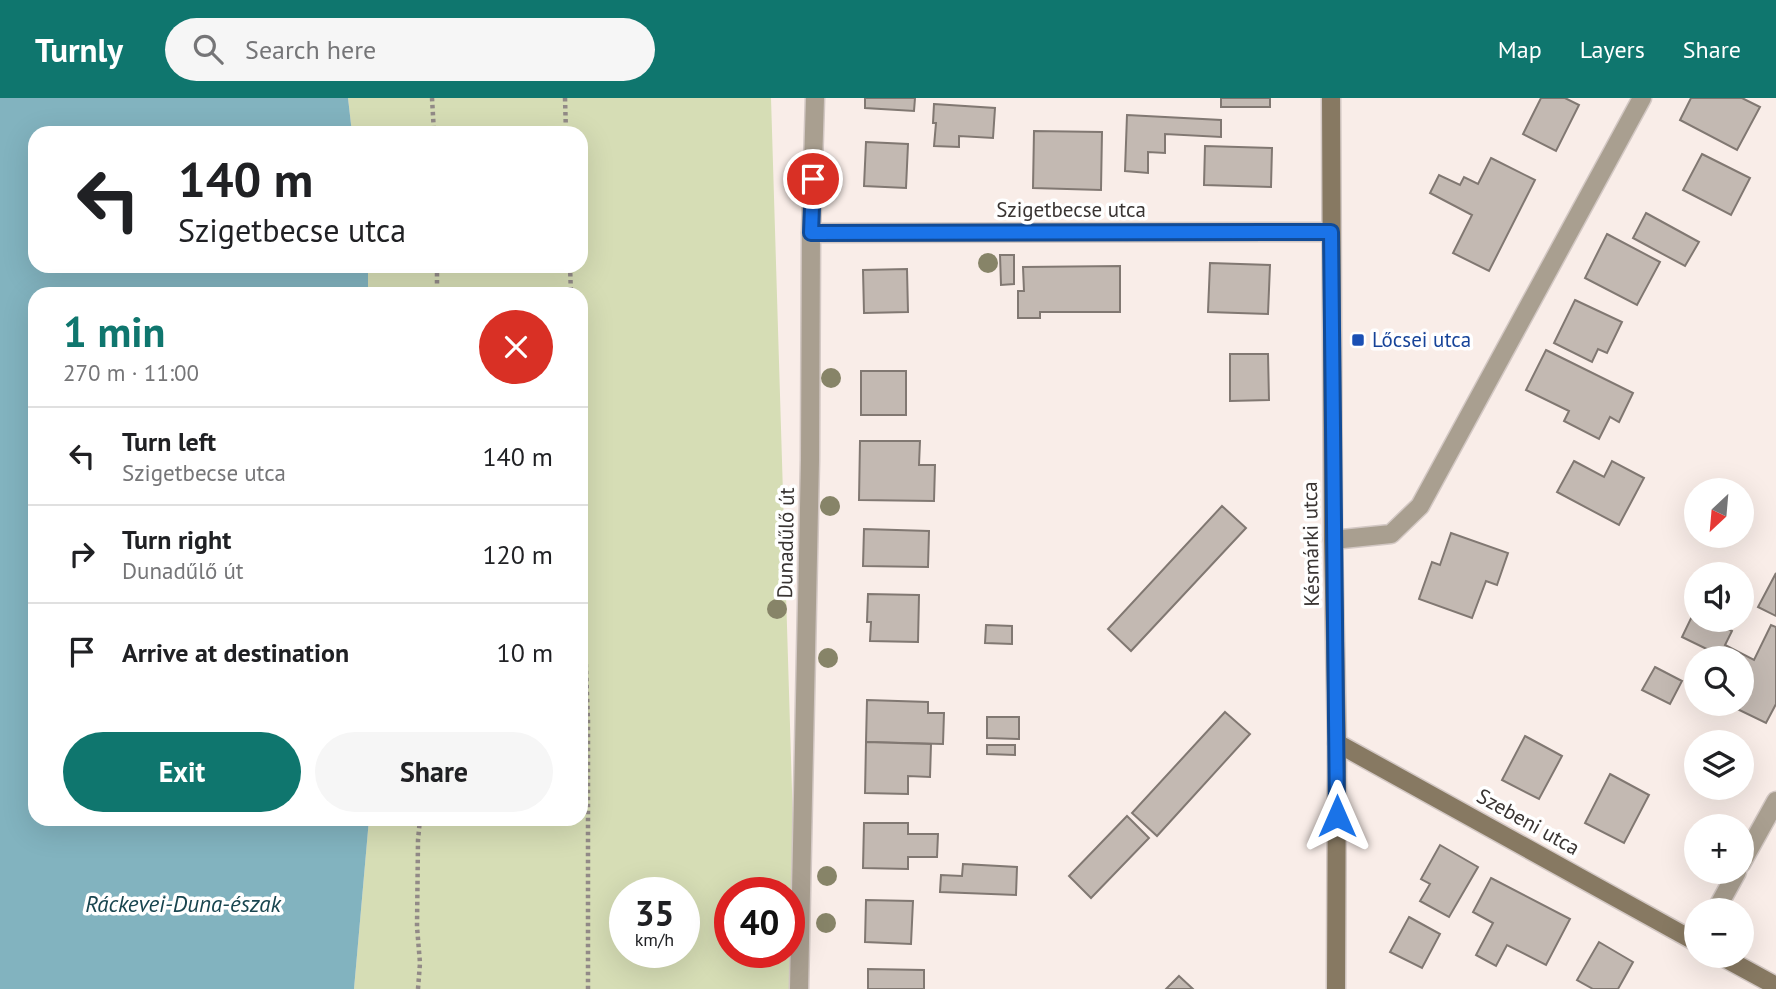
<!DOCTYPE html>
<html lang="en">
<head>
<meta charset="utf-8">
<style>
  :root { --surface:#fff; --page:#f6f6f6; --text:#202124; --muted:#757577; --line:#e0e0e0; --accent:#0f766e }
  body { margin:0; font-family:"PT Sans",sans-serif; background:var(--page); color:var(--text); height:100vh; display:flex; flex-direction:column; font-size:26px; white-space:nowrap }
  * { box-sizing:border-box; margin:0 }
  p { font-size:23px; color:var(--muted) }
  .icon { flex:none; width:38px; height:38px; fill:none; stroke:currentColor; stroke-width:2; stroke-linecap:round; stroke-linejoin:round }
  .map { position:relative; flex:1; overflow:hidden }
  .sheet { position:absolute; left:28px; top:189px; width:560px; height:539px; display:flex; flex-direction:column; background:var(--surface); border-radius:21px; box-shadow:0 7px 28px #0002 }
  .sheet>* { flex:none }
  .banner { position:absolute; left:28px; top:28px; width:560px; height:147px; border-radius:21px; box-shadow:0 7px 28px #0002; background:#fff; color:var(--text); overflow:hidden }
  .needle { width:46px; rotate:206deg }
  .buttons { position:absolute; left:1684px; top:380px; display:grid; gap:14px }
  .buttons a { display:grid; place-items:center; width:70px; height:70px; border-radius:50%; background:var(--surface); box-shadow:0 7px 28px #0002; font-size:35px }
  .speed { position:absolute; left:609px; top:779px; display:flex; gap:14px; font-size:35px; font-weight:700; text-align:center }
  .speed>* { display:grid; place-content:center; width:91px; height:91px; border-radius:50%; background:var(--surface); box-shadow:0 7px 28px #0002; line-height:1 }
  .speed small { font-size:18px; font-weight:400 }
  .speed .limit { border:10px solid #d22; background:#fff; color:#111 }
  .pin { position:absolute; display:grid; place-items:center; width:60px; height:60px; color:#fff; margin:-30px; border:4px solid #fff; border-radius:50%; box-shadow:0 2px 7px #0007 }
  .me { position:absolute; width:77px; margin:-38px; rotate:0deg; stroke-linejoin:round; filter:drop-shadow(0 0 5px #0008) }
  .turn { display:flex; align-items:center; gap:24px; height:147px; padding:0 35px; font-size:32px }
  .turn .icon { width:91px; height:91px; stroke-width:2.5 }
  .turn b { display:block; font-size:49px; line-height:60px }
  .round { display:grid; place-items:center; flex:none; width:74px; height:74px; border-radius:37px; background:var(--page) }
  .head { display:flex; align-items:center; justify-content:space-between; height:119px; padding:0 35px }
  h1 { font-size:42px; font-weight:800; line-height:52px; color:var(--accent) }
  .cta { display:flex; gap:14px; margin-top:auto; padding:14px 35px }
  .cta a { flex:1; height:80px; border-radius:42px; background:var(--accent); color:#fff; font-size:28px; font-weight:800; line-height:80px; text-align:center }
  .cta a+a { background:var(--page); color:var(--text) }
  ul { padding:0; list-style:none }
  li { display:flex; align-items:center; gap:21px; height:98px; padding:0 35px; border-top:2px solid var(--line) }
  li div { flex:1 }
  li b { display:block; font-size:26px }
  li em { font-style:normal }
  header { display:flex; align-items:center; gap:42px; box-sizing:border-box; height:98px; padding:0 35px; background:var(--accent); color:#fff }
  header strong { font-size:33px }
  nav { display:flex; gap:38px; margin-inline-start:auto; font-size:24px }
  .search { width:490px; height:63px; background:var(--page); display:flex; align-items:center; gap:18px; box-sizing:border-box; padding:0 24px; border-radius:38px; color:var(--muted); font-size:26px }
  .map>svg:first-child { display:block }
  .green { fill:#d6ddb5; fill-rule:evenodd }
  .water { fill:#82b3bf }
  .building { fill:#c3b9b2; stroke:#817872; stroke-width:2 }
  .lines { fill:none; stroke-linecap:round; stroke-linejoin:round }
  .street-casing { stroke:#d3c8c4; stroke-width:21 }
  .secondary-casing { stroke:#d3c8c4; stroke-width:21 }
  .path { stroke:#928a87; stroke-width:4.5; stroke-dasharray:3.5 3.5; stroke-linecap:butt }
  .street { stroke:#a99f90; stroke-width:18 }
  .secondary { stroke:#877962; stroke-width:18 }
  .tree { fill:#878468 }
  .route-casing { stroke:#114b97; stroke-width:18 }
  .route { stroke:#1a73e8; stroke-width:12 }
  .transit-dot { fill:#1a4fb4; stroke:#fff; stroke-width:2.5 }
  .labels { text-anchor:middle; stroke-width:7; stroke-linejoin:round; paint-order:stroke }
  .street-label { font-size:21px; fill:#393432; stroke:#fff }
  .transit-label { font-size:21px; fill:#164399; stroke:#fff; text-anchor:start }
  .water-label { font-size:23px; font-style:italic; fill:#18454f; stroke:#fff }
</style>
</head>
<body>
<header>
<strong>Turnly</strong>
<div class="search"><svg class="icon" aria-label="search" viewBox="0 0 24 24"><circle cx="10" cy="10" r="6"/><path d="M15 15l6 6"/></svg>Search here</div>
<nav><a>Map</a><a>Layers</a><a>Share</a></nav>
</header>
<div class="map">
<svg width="1776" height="891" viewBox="0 0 1776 891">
  <rect width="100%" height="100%" fill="#f9ede8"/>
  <path class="green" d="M348,0H771L798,891H354L369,721H581V196H368V168H581V35H352ZM625,794H684V854H625ZM730,794H789V854H730Z"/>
  <polygon class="water" points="0,0 348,0 352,35 35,35 35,168 368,168 368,196 35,196 35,721 369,721 354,891 0,891"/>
  <g class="building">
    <polygon points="865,0 915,0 914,13 865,10"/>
    <rect x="1221" y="0" width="49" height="9"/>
    <polygon points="1541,0 1565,0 1579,7 1556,53 1523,36"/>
    <polygon points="1691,0 1742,0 1760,9 1737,52 1680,22"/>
    <polygon points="934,6 995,10 993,40 959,38 959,49 934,48 936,25 933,25"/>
    <polygon points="1127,17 1221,22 1221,39 1165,36 1165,55 1148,54 1148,75 1125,73"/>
    <polygon points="1034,33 1102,34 1101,92 1033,90"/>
    <polygon points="866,44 908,46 906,90 864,88"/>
    <polygon points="1205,48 1272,50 1271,89 1204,87"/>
    <polygon points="1702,56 1750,80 1731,117 1683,92"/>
    <polygon points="1491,60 1535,82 1489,173 1453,155 1472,117 1430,95 1439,77 1460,87 1464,79 1478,86"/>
    <polygon points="1646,115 1699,144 1685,168 1633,140"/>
    <polygon points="1607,136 1660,164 1637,207 1585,180"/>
    <polygon points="1000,157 1014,157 1014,186 1001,187"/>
    <polygon points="1210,165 1270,167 1268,216 1208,214"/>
    <polygon points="1120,168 1120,214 1040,214 1040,220 1018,220 1018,193 1024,193 1023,169"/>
    <polygon points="907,171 908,214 864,215 863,172"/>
    <polygon points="1575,202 1622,224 1607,255 1598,251 1592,264 1554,245"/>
    <polygon points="1546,252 1633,295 1619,324 1610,319 1599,341 1564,323 1569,313 1526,292"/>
    <polygon points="1230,256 1268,256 1269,302 1230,303"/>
    <rect x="861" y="273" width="45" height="44"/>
    <polygon points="860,343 920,343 919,367 935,367 934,403 859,402"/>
    <polygon points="1574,363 1604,379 1612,363 1644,380 1619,427 1557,394"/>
    <polygon points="1222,408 1246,430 1131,553 1108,531"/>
    <polygon points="864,431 929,433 928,469 863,468"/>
    <polygon points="1451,435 1508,455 1497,487 1486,483 1472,520 1419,501 1432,464 1440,467"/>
    <polygon points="1776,475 1776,518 1758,509"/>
    <polygon points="868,496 919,497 918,544 870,543 871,524 867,524"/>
    <polygon points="1694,514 1696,515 1696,522 1710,522 1732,533 1725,547 1754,562 1771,527 1776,529 1776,606 1766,625 1727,606 1741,606 1741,560 1717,560 1719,557 1682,539"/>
    <polygon points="986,527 1012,528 1012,546 985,545"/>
    <polygon points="1655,569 1682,583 1670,606 1642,592"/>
    <polygon points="867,602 928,604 928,615 944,615 943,646 866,644"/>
    <polygon points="1225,614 1250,636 1157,738 1132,715"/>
    <polygon points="987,619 1019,619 1019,641 987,640"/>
    <polygon points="1525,638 1562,658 1539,701 1502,682"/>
    <polygon points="866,644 931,646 930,679 908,678 908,696 865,695"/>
    <polygon points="987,647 1015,647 1015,657 987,656"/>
    <polygon points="1610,676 1649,697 1624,745 1585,725"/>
    <polygon points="1127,718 1149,740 1091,800 1069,778"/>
    <polygon points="864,725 908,725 908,736 938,736 937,759 908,759 908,771 863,770"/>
    <polygon points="1440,747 1478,769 1449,819 1420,803 1430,786 1421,781"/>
    <polygon points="963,766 1017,769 1016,797 940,794 941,777 962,778"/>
    <polygon points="1491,780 1570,821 1546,867 1507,847 1496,868 1476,857 1493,825 1473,814"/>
    <polygon points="866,802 913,803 911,846 865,844"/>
    <polygon points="1409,819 1440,836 1422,870 1390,854"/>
    <polygon points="1599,844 1633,864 1618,891 1593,891 1577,882"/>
    <polygon points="868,871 924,872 924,891 868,891"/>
    <polygon points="1179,878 1193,891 1166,891"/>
  </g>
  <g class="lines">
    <defs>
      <g id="street">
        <polyline points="811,135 1331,134"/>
        <polyline points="1333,442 1391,436 1420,408 1642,0"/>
        <polyline points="1741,766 1776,703"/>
        <polyline points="1716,812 1737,774"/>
        <polyline points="799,891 810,362 811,135 815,0"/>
      </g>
      <g id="secondary">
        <polyline points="1331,0 1333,442 1337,645 1336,891"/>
        <polyline points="1337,645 1696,844"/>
        <polyline points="1721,858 1776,888"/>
      </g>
    </defs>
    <use href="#street" class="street-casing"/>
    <use href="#secondary" class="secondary-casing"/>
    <g class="path">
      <polyline points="432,0 434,35"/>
      <polyline points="565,0 566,35"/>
      <polyline points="437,168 437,196"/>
      <polyline points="570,168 571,196"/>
      <polyline points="581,440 588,622 588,891"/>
      <polyline points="581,621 588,622"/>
      <polyline points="418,891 420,865 417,829 418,742 420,721"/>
    </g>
    <use href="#street" class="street"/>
    <use href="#secondary" class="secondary"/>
  </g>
  <g class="tree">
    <circle cx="988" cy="165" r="10"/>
    <circle cx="831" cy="280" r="10"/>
    <circle cx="830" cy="408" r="10"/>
    <circle cx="777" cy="511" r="10"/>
    <circle cx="828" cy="560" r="10"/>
    <circle cx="827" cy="778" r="10"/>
    <circle cx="826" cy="825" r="10"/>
  </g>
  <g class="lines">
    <defs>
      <polyline id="route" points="813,81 811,135 1331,134 1337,718"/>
    </defs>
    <use href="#route" class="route-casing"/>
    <use href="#route" class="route"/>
  </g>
  <rect class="transit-dot" x="1351" y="235" width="14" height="14" rx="3.5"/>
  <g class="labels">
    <g class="street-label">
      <text x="1071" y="119">Szigetbecse utca</text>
      <text transform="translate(786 445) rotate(-89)" y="7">Dunadűlő út</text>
      <text transform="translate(1311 446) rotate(-91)" y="7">Késmárki utca</text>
      <text transform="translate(1528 724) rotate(29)" y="7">Szebeni utca</text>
    </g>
    <g class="transit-label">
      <text x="1372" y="249">Lőcsei utca</text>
    </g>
    <g class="water-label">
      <text x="183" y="814">Ráckevei-Duna-észak</text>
    </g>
  </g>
</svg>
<div class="buttons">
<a><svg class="needle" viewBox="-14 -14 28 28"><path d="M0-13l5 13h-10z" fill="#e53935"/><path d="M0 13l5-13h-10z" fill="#757577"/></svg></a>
<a><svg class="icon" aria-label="sound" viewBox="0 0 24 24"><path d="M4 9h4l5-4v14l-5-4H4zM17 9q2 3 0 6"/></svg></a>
<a><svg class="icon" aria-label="search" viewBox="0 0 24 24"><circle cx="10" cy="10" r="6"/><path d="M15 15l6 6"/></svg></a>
<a><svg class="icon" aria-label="layers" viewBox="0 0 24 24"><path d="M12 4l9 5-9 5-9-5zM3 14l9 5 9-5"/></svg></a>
<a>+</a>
<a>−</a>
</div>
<div class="speed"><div>35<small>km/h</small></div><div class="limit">40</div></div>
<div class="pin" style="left:813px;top:81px;background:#d93025"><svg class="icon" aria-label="arrive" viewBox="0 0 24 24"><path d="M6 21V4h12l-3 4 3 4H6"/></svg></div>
<svg class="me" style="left:1337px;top:718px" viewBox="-20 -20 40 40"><path d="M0-17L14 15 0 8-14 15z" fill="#1a73e8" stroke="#fff" stroke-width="4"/></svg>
<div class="banner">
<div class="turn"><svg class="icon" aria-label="left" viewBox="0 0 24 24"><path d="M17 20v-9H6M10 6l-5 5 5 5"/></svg><div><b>140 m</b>Szigetbecse utca</div></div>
</div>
<section class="sheet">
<div class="head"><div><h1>1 min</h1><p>270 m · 11:00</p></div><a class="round" style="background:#d93025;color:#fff"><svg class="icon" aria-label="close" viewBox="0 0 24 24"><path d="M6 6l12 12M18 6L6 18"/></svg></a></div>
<ul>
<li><svg class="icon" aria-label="left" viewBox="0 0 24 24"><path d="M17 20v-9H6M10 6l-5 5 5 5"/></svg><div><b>Turn left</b><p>Szigetbecse utca</p></div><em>140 m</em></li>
<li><svg class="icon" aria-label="right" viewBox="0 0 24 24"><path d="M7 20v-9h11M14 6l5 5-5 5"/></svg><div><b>Turn right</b><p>Dunadűlő út</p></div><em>120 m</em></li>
<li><svg class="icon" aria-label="arrive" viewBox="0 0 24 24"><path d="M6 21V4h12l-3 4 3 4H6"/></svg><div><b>Arrive at destination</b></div><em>10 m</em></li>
</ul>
<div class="cta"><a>Exit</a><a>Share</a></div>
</section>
</div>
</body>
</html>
